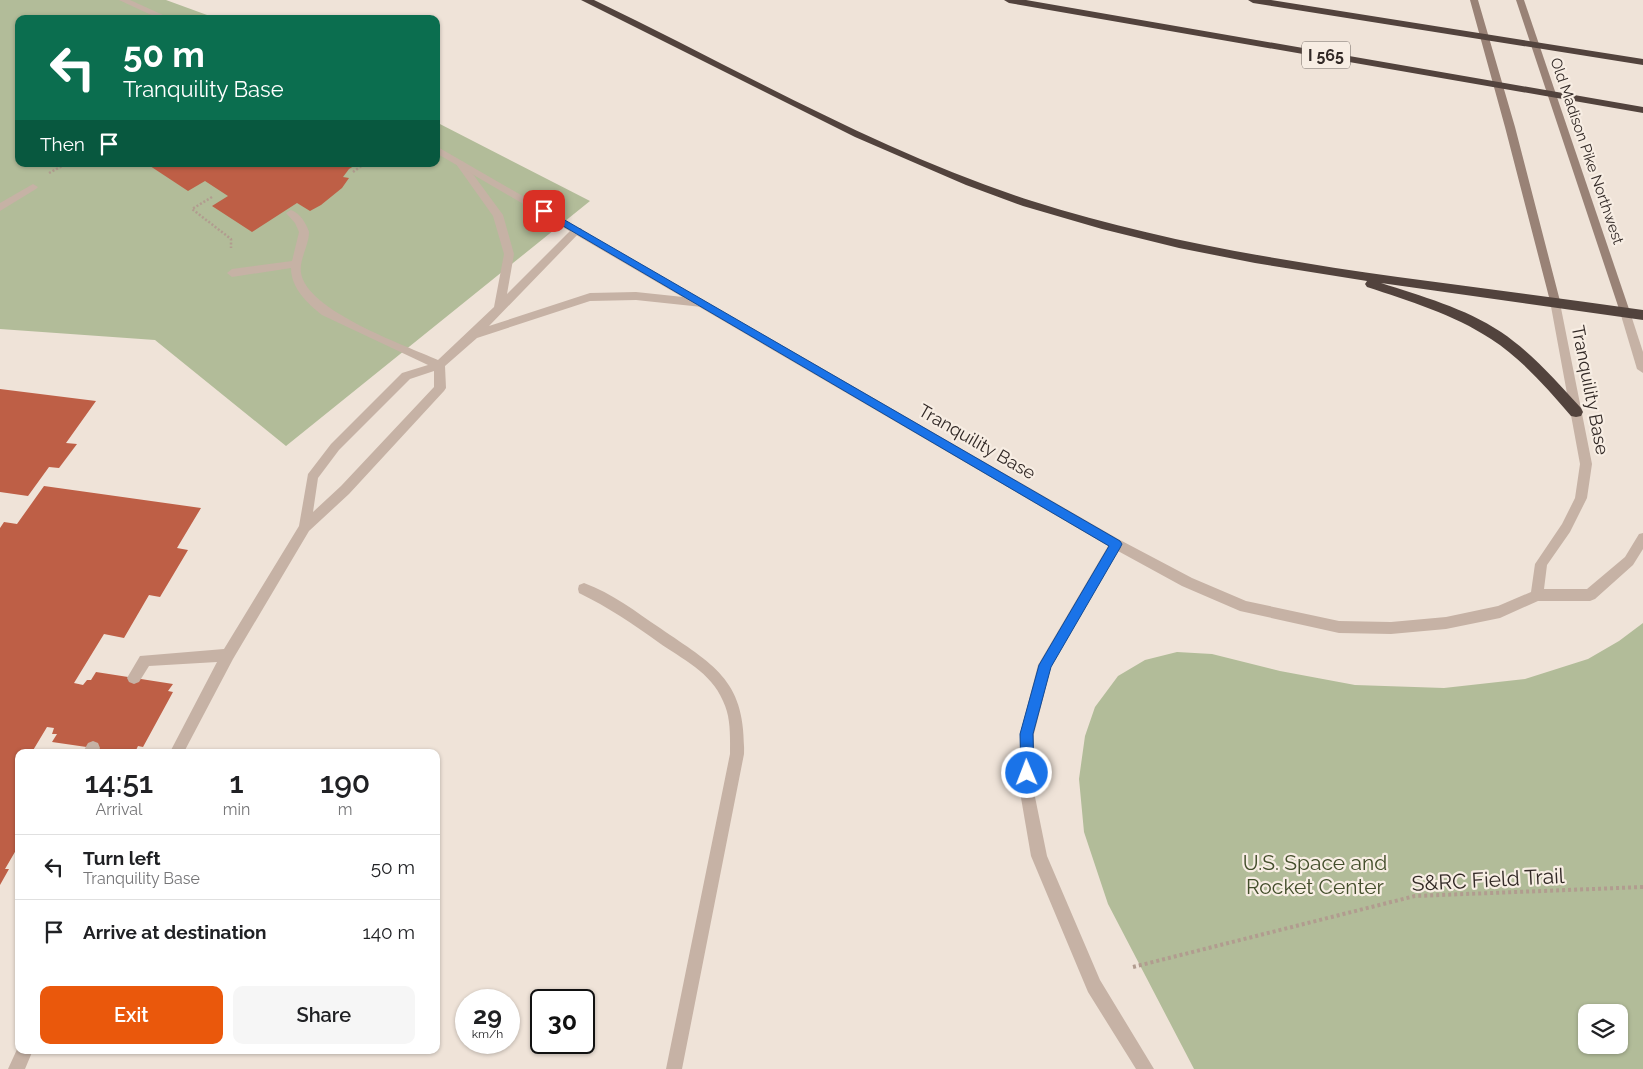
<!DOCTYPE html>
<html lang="en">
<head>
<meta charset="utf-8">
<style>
  :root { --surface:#fff; --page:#f6f6f6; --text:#202124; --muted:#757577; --line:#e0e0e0; --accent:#ea580c }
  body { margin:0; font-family:Raleway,sans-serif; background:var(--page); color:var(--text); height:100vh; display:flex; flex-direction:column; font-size:19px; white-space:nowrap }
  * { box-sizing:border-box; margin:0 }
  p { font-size:16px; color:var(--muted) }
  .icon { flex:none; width:28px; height:28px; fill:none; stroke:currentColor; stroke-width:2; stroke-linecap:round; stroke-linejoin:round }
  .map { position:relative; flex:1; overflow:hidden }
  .panel { position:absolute; left:15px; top:749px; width:425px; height:305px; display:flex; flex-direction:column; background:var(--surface); border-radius:10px; box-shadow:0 1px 4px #0004 }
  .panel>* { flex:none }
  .hud { position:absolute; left:15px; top:15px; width:425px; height:152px; border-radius:10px; box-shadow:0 1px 4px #0004; background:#0b6e4f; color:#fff; overflow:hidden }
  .buttons { position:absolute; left:1578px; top:1004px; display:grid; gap:10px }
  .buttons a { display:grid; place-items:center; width:50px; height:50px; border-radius:10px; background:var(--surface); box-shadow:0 1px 4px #0004; font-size:25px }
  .speed { position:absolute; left:455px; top:989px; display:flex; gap:10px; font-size:25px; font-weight:700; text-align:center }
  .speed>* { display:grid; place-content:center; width:65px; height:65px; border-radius:50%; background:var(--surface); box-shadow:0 1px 4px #0004; line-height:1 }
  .speed small { font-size:12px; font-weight:400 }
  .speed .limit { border:2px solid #111; border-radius:8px; background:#fff; color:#111 }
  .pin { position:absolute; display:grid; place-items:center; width:42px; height:42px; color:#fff; margin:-21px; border-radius:10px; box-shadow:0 2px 8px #0006 }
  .me { position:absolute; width:55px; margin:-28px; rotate:359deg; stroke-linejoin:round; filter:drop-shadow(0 0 4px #0008) }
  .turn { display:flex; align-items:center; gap:18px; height:105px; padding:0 25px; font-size:22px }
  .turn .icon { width:65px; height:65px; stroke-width:2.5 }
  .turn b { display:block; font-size:35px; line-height:42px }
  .then { display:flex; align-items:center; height:48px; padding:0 25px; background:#0003; gap:10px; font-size:19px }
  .eta { display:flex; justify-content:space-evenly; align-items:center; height:85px; text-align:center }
  .eta b { font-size:30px; font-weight:600; line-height:35px }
  .action { display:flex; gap:10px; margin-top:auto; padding:10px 25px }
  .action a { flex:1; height:58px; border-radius:10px; background:var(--accent); color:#fff; font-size:20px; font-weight:600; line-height:58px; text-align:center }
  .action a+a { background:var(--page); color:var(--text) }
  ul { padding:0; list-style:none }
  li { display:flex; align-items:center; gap:15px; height:65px; padding:0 25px; border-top:1px solid var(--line) }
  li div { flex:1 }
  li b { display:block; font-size:19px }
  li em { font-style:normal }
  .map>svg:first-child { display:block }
  .green { fill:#b2bc99; fill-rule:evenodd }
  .building { fill:#be5f46 }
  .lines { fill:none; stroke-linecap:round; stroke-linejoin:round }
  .path-far1 { stroke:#b19c8f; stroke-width:2.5; stroke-dasharray:2 2; stroke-linecap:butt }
  .path { stroke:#b19c8f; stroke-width:4; stroke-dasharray:3 3; stroke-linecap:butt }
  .lane { fill:#c6b2a5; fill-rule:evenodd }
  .street { fill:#c6b2a5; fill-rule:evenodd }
  .secondary { fill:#998276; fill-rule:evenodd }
  .highway { fill:#52433d; fill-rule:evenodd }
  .route { fill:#1a73e8; stroke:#114b97 }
  .labels { text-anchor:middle; stroke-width:4.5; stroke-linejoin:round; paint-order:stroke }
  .far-street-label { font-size:15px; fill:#322926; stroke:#f7ede3 }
  .shield { fill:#f7ede3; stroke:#6d645f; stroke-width:1 }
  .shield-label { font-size:16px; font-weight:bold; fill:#322926 }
  .street-label { font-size:18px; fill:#322926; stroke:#f7ede3 }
  .near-park-label { font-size:21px; fill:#434e2b; stroke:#f7ede3 }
  .near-street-label { font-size:21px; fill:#322926; stroke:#f7ede3 }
</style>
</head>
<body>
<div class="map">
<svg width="1643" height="1069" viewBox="0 0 1643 1069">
  <rect width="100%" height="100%" fill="#efe3d8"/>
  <g class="green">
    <polygon points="0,0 166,0 218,19 19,19 19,164 436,164 436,122 590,201 286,446 155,340 0,329"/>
    <path d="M1643,623V1069H1194L1108,904L1084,832L1079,779L1085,736L1095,707L1118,676L1145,660L1177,652L1212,654L1280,671L1355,685L1444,688L1525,679L1588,659L1619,641ZM1586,1012H1619V1045H1586Z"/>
  </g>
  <g class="building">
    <polygon points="147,164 357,164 349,169 343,177 349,178 342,188 321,205 310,211 297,203 252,232 212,206 228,196 205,181 188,191"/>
    <polygon points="0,389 96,401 66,443 77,444 59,468 49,467 28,496 0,492"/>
    <polygon points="44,486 201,508 177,548 188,550 160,597 149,595 124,638 104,634 74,683 83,685 87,680 91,680 96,672 173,684 168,691 173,692 143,747 138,746 135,752 121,752 52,742 57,734 52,734 54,728 47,727 32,752 19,752 17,777 19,777 19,845 5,869 9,869 0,885 0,528 4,522 17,524"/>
  </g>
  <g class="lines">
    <g class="path-far1">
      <polyline points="353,172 364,164"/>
      <polyline points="49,173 66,164"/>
      <polyline points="212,197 192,209 231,239 231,248"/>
    </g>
    <polyline class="path" points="1133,967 1415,896 1643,887"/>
    <g class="lane">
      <path d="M461,161L464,162L503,215L514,254L507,294L573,228H581L582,230L489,326L590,293L636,292L702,299L707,303L702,307L636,300L590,301L477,338L445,366L446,388L444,391L349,494L309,531L233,659L184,752H170L217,662L149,666L139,682L134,684L129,682L127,678L140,656L224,649L299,526L308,474L331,444L402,373L428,365L322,315C307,303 291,288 291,268L232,277L227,273L232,269L292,261L299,232L295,223L286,213L291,210C300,213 306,223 309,232C309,246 299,259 301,273C307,311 405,345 438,360L494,307L504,254L493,216L456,164ZM434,371V387L341,486L313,512L318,478L339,450L410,379Z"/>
      <polygon points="33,184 38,187 36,189 0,211 0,203"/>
      <path d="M584,583C612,593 636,612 660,628C715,666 746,680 744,754L682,1069H666L730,754C730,736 731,717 723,701C711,672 682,659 658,642C633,624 608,607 579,593L578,589L579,585Z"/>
      <polygon points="93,741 98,743 100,748 98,752 83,752 88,743"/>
      <polygon points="19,1045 19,1050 33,1050 25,1069 8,1069"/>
    </g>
    <g class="street">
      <polygon points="119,0 130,0 172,19 160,19"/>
      <polygon points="436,146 1120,540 1192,578 1246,601 1339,621 1391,622 1446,617 1498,606 1531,592 1535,564 1562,524 1575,498 1580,464 1550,301 1551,298 1559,298 1592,464 1587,498 1570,532 1547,565 1544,589 1587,589 1625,557 1639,534 1643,533 1643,549 1633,565 1595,599 1590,601 1538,601 1500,618 1446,629 1391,634 1339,633 1240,611 1182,586 1118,551 1051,667 1034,734 1034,792 1047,856 1100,980 1154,1069 1136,1069 1088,992 1031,856 1020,792 1020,734 1038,665 1108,546 436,153"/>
      <polygon points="1625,308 1630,312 1643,352 1643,373 1637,369 1620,312"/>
    </g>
    <g class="secondary">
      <polygon points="1470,0 1478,0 1515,127 1560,301 1555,305 1550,301 1505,127"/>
      <polygon points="1516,0 1524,0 1630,312 1629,315 1621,315"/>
    </g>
    <g class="highway">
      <path d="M581,0H594C738,69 879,152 1032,201C1230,264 1439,280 1643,310V320L1381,283C1421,296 1465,308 1501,332C1532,353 1556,381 1581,408L1583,412L1581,416L1576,417L1571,416C1547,388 1522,359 1491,339C1453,314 1409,301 1367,287L1365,284L1367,281L1255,263L1179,248L1102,229L1023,206L966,185L855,137Z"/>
      <polygon points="1004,0 1026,0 1643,107 1643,113 1009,3"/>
      <polygon points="1248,0 1271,0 1643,59 1643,65 1253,3"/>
    </g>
  </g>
  <polygon class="route" points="544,208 1120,541 1122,544 1120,548 1051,667 1033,734 1034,773 1032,777 1027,779 1022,777 1021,773 1020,734 1039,665 1109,546 541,213 540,211"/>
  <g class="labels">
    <g class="far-street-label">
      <text transform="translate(1587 151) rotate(71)" y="5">Old Madison Pike Northwest</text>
    </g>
    <rect class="shield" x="1302" y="41.5" width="48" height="27" rx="4"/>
    <g class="shield-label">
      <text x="1326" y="61">I 565</text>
    </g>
    <g class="street-label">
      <text transform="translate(1590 390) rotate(79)" y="6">Tranquility Base</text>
      <text transform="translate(977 442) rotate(30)" y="6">Tranquility Base</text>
    </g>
    <g class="near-park-label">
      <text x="1315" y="870">U.S. Space and<tspan x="1315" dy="24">Rocket Center</tspan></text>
    </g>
    <g class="near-street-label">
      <text transform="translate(1488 880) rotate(-3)" y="7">S&amp;RC Field Trail</text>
    </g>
  </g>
</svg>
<div class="buttons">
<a><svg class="icon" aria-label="layers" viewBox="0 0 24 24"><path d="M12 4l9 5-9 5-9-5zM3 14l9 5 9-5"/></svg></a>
</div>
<div class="speed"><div>29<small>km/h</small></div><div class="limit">30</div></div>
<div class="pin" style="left:544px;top:211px;background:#d93025"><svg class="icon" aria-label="arrive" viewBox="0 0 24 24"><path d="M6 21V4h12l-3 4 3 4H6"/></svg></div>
<svg class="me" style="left:1027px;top:773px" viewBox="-20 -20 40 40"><circle r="17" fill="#1a73e8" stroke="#fff" stroke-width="3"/><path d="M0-11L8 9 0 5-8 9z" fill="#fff"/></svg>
<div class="hud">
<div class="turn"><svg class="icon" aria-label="left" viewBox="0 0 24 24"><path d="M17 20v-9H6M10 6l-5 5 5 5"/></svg><div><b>50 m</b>Tranquility Base</div></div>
<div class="then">Then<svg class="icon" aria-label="arrive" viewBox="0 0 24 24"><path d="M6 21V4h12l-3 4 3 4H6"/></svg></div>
</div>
<section class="panel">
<div class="eta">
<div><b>14:51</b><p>Arrival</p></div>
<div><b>1</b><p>min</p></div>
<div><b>190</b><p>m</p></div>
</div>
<ul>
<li><svg class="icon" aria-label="left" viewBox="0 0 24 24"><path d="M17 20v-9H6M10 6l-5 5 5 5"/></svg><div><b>Turn left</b><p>Tranquility Base</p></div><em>50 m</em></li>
<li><svg class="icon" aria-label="arrive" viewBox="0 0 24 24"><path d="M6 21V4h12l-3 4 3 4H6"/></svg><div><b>Arrive at destination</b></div><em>140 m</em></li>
</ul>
<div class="action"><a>Exit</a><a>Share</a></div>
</section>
</div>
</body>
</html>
